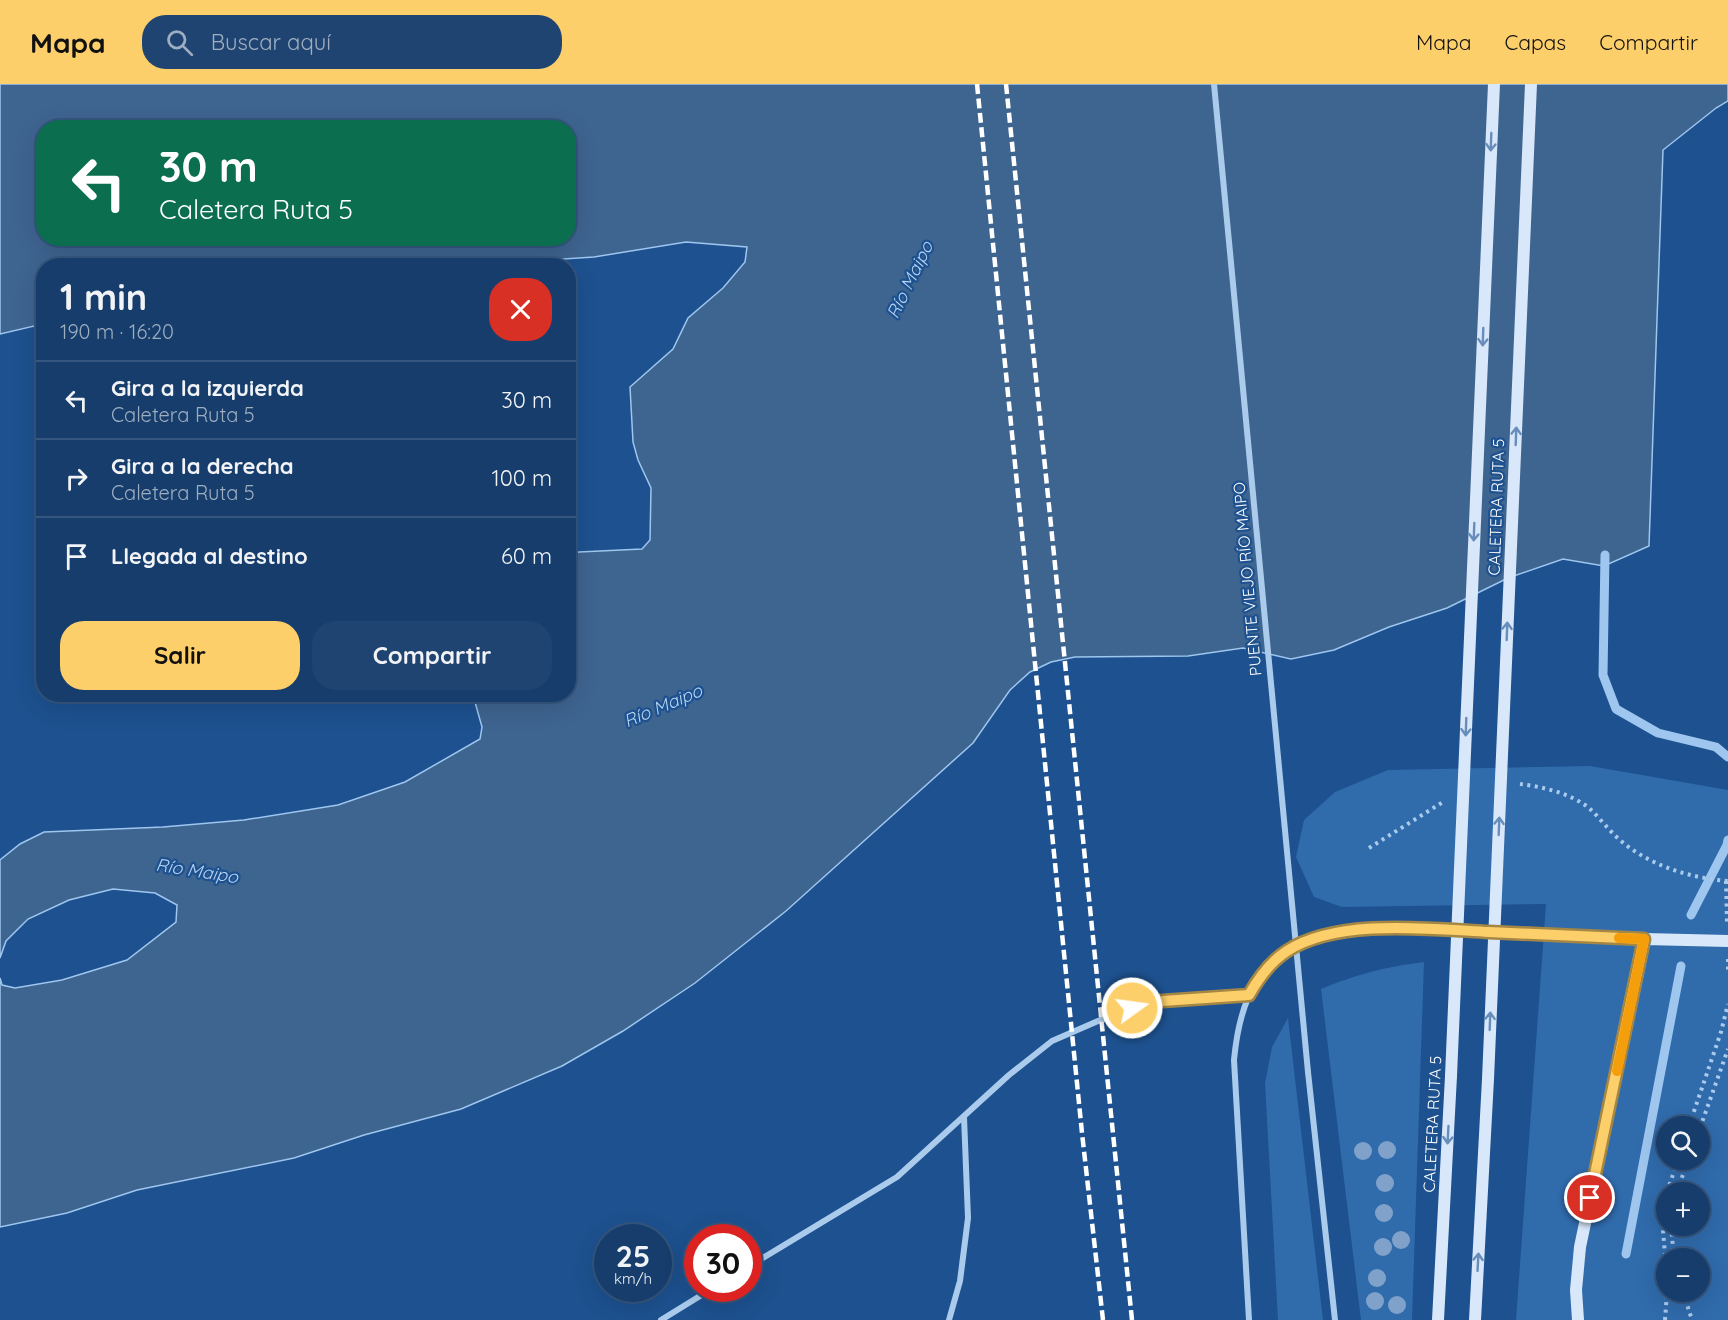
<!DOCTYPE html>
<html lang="es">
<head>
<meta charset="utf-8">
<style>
  :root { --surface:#163d6b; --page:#1f4471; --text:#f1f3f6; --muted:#9eaec1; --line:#35567e; --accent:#fdcf6a }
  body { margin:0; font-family:Quicksand,sans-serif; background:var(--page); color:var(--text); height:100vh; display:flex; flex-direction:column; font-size:22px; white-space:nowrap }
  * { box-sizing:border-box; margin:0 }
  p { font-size:20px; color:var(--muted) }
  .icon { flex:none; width:33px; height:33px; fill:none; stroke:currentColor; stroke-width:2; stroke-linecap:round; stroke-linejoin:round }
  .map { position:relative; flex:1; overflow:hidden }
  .panel { position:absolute; left:36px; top:174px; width:540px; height:444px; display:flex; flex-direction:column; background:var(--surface); border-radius:24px; box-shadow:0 6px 24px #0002,0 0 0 2px var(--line) }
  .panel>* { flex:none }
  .top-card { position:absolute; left:36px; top:36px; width:540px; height:126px; border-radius:24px; box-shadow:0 6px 24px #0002,0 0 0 2px var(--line); background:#0b6e4f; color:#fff; overflow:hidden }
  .buttons { position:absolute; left:1656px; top:1032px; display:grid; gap:12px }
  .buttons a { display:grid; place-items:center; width:54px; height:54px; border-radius:50%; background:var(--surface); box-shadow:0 6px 24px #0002,0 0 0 2px var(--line); font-size:30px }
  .speed { position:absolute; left:594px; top:1140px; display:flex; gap:12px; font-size:30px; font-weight:700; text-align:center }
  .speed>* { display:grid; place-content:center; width:78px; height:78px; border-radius:50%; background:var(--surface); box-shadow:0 6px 24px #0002,0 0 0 2px var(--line); line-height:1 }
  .speed small { font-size:15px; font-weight:400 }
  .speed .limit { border:9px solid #d22; background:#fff; color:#111 }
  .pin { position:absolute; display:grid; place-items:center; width:51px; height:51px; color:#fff; margin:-26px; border:3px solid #fff; border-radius:50%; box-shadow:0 2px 6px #0007 }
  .me { position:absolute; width:66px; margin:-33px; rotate:76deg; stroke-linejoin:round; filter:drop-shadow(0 0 4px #0008) }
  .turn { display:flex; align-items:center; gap:21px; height:126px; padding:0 24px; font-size:27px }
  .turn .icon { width:78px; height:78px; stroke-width:2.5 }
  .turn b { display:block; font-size:42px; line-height:51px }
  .round { display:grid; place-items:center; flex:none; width:63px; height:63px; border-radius:24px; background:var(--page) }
  .overview { display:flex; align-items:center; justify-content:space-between; height:102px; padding:0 24px }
  h1 { font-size:36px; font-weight:700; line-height:45px }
  .button { display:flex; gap:12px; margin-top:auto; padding:12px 24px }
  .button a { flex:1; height:69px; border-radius:24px; background:var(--accent); color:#111; font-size:24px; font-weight:700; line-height:69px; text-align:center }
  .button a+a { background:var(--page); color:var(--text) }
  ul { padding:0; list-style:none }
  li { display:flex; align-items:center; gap:18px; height:78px; padding:0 24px; border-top:2px solid var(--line) }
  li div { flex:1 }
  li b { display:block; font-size:22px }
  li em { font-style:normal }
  header { display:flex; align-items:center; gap:36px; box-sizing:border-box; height:84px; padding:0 30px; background:var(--accent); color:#111 }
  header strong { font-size:28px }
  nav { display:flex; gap:33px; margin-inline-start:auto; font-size:21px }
  .search { width:420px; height:54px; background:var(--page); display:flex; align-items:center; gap:15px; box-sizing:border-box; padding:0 21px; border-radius:24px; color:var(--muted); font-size:22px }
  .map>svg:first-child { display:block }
  .green { fill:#306bac; fill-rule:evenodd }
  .water { fill:#3e6490; stroke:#9ec6ef; stroke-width:1.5; fill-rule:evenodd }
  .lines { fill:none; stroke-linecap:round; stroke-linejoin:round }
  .stream { stroke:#9ec6ef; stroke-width:9 }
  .path { stroke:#abcbed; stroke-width:4; stroke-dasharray:3 4.5; stroke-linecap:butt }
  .street { stroke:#abcbed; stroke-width:6 }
  .secondary { stroke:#d8e7fa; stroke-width:12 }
  .rail { stroke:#fff; stroke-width:4.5; stroke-dasharray:10 4.5; stroke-linecap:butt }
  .street-bridge { stroke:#abcbed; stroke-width:6 }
  .secondary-bridge { stroke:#d8e7fa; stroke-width:12 }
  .tree { fill:#80a2ca }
  .oneway { stroke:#688dba }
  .route-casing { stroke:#a48745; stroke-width:15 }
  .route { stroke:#fdcf6a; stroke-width:10 }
  .slow { stroke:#f59e0b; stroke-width:10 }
  .labels { text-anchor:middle; stroke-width:4.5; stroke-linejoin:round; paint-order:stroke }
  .street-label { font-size:16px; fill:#fff; stroke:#1d518f }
  .water-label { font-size:18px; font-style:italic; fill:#b7d4f4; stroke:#1d518f }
</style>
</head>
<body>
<header>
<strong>Mapa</strong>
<div class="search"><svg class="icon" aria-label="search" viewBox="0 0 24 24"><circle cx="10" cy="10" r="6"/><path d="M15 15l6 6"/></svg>Buscar aquí</div>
<nav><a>Mapa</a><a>Capas</a><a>Compartir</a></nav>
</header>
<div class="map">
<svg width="1728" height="1236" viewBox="0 0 1728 1236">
  <rect width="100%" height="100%" fill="#1d518f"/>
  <g class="green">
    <path d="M1590,682L1728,706V1236H1516L1546,820L1342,823L1314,813L1296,773L1304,736L1335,708L1388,686ZM1666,1042H1700V1076H1666ZM1666,1108H1700V1142H1666ZM1666,1174H1700V1208H1666Z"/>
    <path d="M1424,878L1412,1236H1361L1321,905C1357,890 1385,883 1424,878Z"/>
    <polygon points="1288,934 1323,1236 1278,1236 1265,999 1272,963"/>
  </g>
  <path class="water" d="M0,0H1728V17L1716,24L1663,66L1649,462L1604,482L1563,475L1508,494L1447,524L1389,543L1334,566L1291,575L1243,564L1188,572L1075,573L1051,578L1030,588L1010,606L973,659L786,827L695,899L623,947L562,982L461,1025L364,1051L294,1074L137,1106L67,1129L0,1143V894L2,901L15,904L62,896L127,876L176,838L177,821L155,809L113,805L69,816L28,835L6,857L0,874V776L20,760L44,748L163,743L244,736L338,721L405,698L480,655L482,643L473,611L568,610L569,471L579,468L642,465L650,456L651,404L638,376L633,358L630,303L673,265L688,234L723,204L745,178L747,163L686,158L594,173L548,176L512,182H44L43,240L0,250ZM44,44H568V154H44Z"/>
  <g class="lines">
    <g class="stream">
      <polyline points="1605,471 1603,591 1616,625 1658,649 1716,663 1728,673"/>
      <polyline points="1691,831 1727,761 1728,756"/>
      <polyline points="1626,1170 1681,882"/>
    </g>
    <g class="path">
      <path d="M1520,700C1543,703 1570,709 1589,724C1600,734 1609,747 1621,757C1651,782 1690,794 1728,797"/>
      <polyline points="1369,764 1443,718"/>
      <polyline points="1726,797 1727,838"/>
      <polyline points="1728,875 1728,890"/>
      <polyline points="1689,1042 1721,948 1728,920"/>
      <polyline points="1700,1044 1728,965"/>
      <polyline points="1667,1108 1678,1076"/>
      <polyline points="1677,1108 1688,1076"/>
      <polyline points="1666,1109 1663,1146 1666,1184"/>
      <polyline points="1671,1142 1674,1174"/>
      <polyline points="1683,1208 1692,1236"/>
      <polyline points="1665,1236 1667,1208"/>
    </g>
    <g class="street">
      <polyline points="1308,988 1335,1236"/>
      <polyline points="748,1183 897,1093 1009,991 1052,957 1098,937 1148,918 1249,911"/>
      <polyline points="661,1236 713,1204"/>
      <polyline points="949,1236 960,1197 968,1134 964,1033"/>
      <path d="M1249,1236L1234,976C1238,934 1249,890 1288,866C1342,834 1425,845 1485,848C1538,850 1591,853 1645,855"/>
    </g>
    <g class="secondary">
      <polyline points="1438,1236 1451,992"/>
      <polyline points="1475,1236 1488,995"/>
      <polyline points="1578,1236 1576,1206 1580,1163 1645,855 1728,857"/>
    </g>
    <g class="rail">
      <polyline points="977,0 1082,1049 1103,1236"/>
      <polyline points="1006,0 1132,1236"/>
    </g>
    <polyline class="street-bridge" points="1214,0 1308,988"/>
    <g class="secondary-bridge">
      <polyline points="1451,992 1494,0"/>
      <polyline points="1488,995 1531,0"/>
    </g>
  </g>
  <g class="tree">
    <circle cx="1387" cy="1066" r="9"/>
    <circle cx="1363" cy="1067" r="9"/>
    <circle cx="1385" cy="1099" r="9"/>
    <circle cx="1384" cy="1129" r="9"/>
    <circle cx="1401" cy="1156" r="9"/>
    <circle cx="1383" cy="1163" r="9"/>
    <circle cx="1377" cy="1194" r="9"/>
    <circle cx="1375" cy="1217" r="9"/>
    <circle cx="1397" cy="1221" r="9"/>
  </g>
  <defs><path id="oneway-shaft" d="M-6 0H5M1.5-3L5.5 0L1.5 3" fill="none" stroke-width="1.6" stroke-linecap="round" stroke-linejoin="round" transform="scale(1.5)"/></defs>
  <g class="oneway">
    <use href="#oneway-shaft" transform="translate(1491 58) rotate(92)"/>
    <use href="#oneway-shaft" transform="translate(1483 253) rotate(92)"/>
    <use href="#oneway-shaft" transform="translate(1516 352) rotate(-88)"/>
    <use href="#oneway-shaft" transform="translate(1474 448) rotate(92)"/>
    <use href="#oneway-shaft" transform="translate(1507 547) rotate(-88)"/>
    <use href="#oneway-shaft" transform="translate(1466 643) rotate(92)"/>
    <use href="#oneway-shaft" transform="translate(1499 742) rotate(-88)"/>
    <use href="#oneway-shaft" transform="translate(1490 937) rotate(-88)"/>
    <use href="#oneway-shaft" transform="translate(1448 1051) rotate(93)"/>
    <use href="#oneway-shaft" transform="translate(1478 1178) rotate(-87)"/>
  </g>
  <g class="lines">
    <defs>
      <path id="route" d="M1132,924L1148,918L1249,911C1259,893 1270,878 1287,867C1338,834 1431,845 1489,848C1541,850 1593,853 1644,855L1590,1114"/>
    </defs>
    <use href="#route" class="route-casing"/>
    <use href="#route" class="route"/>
    <polyline class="slow" points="1617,987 1644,855 1619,854"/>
  </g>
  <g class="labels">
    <g class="street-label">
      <text transform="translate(1496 423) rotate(-88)" y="6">CALETERA RUTA 5</text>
      <text transform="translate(1247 495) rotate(-95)" y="6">PUENTE VIEJO RÍO MAIPO</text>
      <text transform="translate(1432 1040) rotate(-87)" y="6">CALETERA RUTA 5</text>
    </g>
    <g class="water-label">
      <text transform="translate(910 196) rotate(-64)" y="6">Río Maipo</text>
      <text transform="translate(663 622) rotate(-23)" y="6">Río Maipo</text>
      <text transform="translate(197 787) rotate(9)" y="6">Río Maipo</text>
    </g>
  </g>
</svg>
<div class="buttons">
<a><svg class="icon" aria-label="search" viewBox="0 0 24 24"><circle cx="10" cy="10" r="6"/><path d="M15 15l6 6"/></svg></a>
<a>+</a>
<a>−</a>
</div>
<div class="speed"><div>25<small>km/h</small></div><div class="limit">30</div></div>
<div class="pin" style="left:1590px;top:1114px;background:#d93025"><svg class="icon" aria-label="arrive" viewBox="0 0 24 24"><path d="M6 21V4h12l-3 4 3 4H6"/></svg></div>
<svg class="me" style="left:1132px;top:924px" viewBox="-20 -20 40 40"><circle r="17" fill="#fdcf6a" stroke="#fff" stroke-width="3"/><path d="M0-11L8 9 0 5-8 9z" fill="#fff"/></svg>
<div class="top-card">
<div class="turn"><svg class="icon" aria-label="left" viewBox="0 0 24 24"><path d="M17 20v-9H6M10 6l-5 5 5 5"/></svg><div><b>30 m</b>Caletera Ruta 5</div></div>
</div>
<section class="panel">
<div class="overview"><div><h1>1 min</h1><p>190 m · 16:20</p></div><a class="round" style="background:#d93025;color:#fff"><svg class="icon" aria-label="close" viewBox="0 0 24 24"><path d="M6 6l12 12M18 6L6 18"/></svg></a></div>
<ul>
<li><svg class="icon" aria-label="left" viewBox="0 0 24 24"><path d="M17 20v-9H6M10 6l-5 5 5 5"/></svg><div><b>Gira a la izquierda</b><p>Caletera Ruta 5</p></div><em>30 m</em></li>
<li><svg class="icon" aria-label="right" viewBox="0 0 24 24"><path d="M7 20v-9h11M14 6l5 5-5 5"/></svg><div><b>Gira a la derecha</b><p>Caletera Ruta 5</p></div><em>100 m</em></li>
<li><svg class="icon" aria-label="arrive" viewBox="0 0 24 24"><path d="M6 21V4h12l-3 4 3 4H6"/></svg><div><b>Llegada al destino</b></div><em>60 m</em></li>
</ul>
<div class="button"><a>Salir</a><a>Compartir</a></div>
</section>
</div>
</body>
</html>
